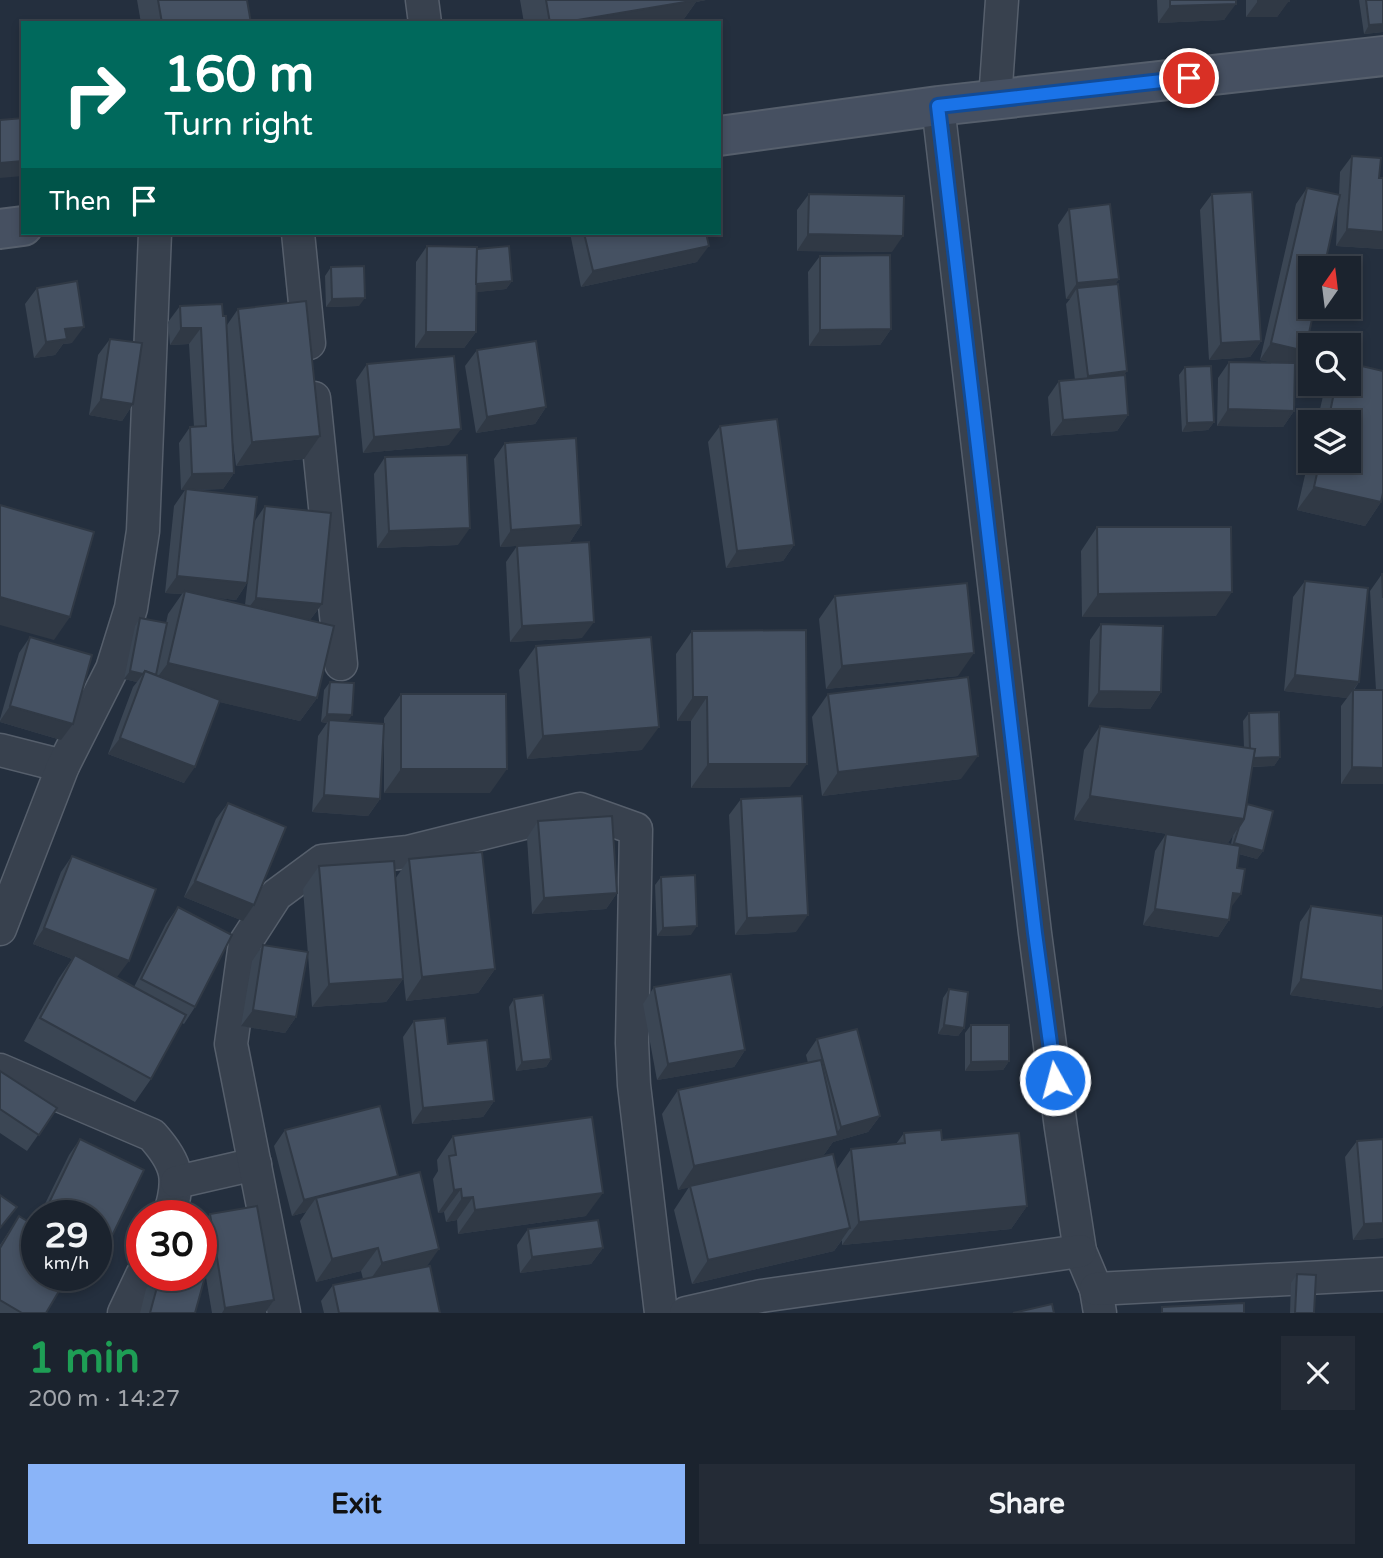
<!DOCTYPE html>
<html lang="en">
<head>
<meta charset="utf-8">
<style>
  :root { --surface:#1b232e; --page:#242b36; --text:#f1f3f6; --muted:#a0a4aa; --line:#39404a; --accent:#8ab4f8 }
  body { margin:0; font-family:"Varela Round",sans-serif; background:var(--page); color:var(--text); height:100vh; display:flex; flex-direction:column; font-size:26px; white-space:nowrap }
  * { box-sizing:border-box; margin:0 }
  p { font-size:23px; color:var(--muted) }
  .icon { flex:none; width:38px; height:38px; fill:none; stroke:currentColor; stroke-width:2; stroke-linecap:round; stroke-linejoin:round }
  .map { position:relative; height:1313px; overflow:hidden }
  .drawer { display:flex; flex-direction:column; background:var(--surface); flex:1 }
  .drawer>* { flex:none }
  .top-card { position:absolute; left:21px; top:21px; width:700px; height:214px; border-radius:0px; box-shadow:0 4px 10px #0003,0 0 0 2px var(--line); background:#00695c; color:#fff; overflow:hidden }
  .needle { width:46px; rotate:14deg }
  .tools { position:absolute; left:1298px; top:256px; display:grid; gap:14px }
  .tools a { display:grid; place-items:center; width:63px; height:63px; border-radius:0px; background:var(--surface); box-shadow:0 4px 10px #0003,0 0 0 2px var(--line); font-size:35px }
  .speed { position:absolute; left:21px; top:1200px; display:flex; gap:14px; font-size:35px; font-weight:700; text-align:center }
  .speed>* { display:grid; place-content:center; width:91px; height:91px; border-radius:50%; background:var(--surface); box-shadow:0 4px 10px #0003,0 0 0 2px var(--line); line-height:1 }
  .speed small { font-size:18px; font-weight:400 }
  .speed .limit { border:10px solid #d22; background:#fff; color:#111 }
  .pin { position:absolute; display:grid; place-items:center; width:60px; height:60px; color:#fff; margin:-30px; border:4px solid #fff; border-radius:50%; box-shadow:0 2px 7px #0007 }
  .me { position:absolute; width:77px; margin:-38px; rotate:353deg; stroke-linejoin:round; filter:drop-shadow(0 0 5px #0008) }
  .turn { display:flex; align-items:center; gap:24px; height:147px; padding:0 28px; font-size:32px }
  .turn .icon { width:91px; height:91px; stroke-width:2.5 }
  .turn b { display:block; font-size:49px; line-height:60px }
  .then { display:flex; align-items:center; height:66px; padding:0 28px; background:#0003; gap:14px; font-size:26px }
  .round { display:grid; place-items:center; flex:none; width:74px; height:74px; border-radius:0px; background:var(--page) }
  .overview { display:flex; align-items:center; justify-content:space-between; height:119px; padding:0 28px }
  h1 { font-size:42px; font-weight:700; line-height:52px; color:#1e9e55 }
  .cta { display:flex; gap:14px; margin-top:auto; padding:14px 28px }
  .cta a { flex:1; height:80px; border-radius:0px; background:var(--accent); color:#111; font-size:28px; font-weight:700; line-height:80px; text-align:center }
  .cta a+a { background:var(--page); color:var(--text) }
  .map>svg:first-child { display:block }
  .lines { fill:none; stroke-linecap:round; stroke-linejoin:round }
  .minor-casing { stroke:#565f6c; stroke-width:35 }
  .secondary-casing { stroke:#565f6c; stroke-width:42 }
  .minor { stroke:#38414e; stroke-width:32 }
  .secondary { stroke:#465061; stroke-width:38 }
  .wall { fill:#3b4654; fill-rule:evenodd }
  .shaded-wall { fill:#303945 }
  .building { fill:#455162; stroke:#303945; stroke-width:2 }
  .route-casing { stroke:#114b97; stroke-width:18 }
  .route { stroke:#1a73e8; stroke-width:12 }
</style>
</head>
<body>
<div class="map">
<svg width="1383" height="1313" viewBox="0 0 1383 1313">
  <rect width="100%" height="100%" fill="#242f3e"/>
  <g class="lines">
    <defs>
      <g id="minor">
        <polyline points="422,0 425,23"/>
        <polyline points="995,100 1002,0"/>
        <polyline points="938,106 1035,933 1061,1128 1080,1251 1096,1289 1100,1313"/>
        <polyline points="298,233 309,343"/>
        <polyline points="314,398 341,664"/>
        <polyline points="0,750 63,766"/>
        <polyline points="0,929 63,766 112,669 131,608 143,531 155,233"/>
        <path d="M0,1070L152,1135C178,1164 181,1179 169,1216"/>
        <polyline points="177,1182 255,1164"/>
        <polyline points="1096,1289 1383,1274"/>
        <polyline points="124,1313 142,1275"/>
        <polyline points="284,1313 231,1044 245,943 276,895 322,861 408,852 580,809 636,829 632,1043 634,1085 661,1313"/>
        <polyline points="686,1313 761,1296 1080,1251"/>
      </g>
      <g id="secondary">
        <polyline points="719,136 938,106 1383,56"/>
        <polyline points="0,229 23,226"/>
      </g>
    </defs>
    <use href="#minor" class="minor-casing"/>
    <use href="#secondary" class="secondary-casing"/>
    <use href="#minor" class="minor"/>
    <use href="#secondary" class="secondary"/>
  </g>
  <g class="wall">
    <polygon points="137,0 247,0 251,23 141,23"/>
    <polygon points="520,0 706,0 696,2 681,23 524,23"/>
    <polygon points="1157,0 1236,0 1224,20 1158,23"/>
    <polygon points="1246,0 1289,0 1277,17 1246,17"/>
    <polygon points="1359,0 1383,0 1383,32 1364,34"/>
    <polygon points="1352,156 1379,178 1383,249 1336,246 1338,204 1295,366 1294,411 1283,427 1217,426 1218,378 1229,362 1274,363 1260,360 1296,204 1307,188 1339,195 1340,172"/>
    <polygon points="809,194 892,252 797,251 797,210"/>
    <polygon points="1212,194 1261,341 1250,357 1209,360 1200,210"/>
    <polygon points="1069,209 1119,279 1115,284 1128,415 1117,431 1051,436 1048,397 1059,381 1075,380 1066,304 1070,299 1066,299 1058,225"/>
    <polygon points="570,233 706,233 697,262 581,287"/>
    <polygon points="427,246 477,249 512,281 506,289 476,292 476,332 464,348 415,348 416,262"/>
    <polygon points="820,256 891,329 880,345 809,346 808,272"/>
    <polygon points="331,267 359,306 326,307 325,276"/>
    <polygon points="37,288 72,343 63,344 55,355 34,358 25,304"/>
    <path d="M180,306L223,316L227,325L238,309L304,459L236,466L232,435L234,473L223,489L192,490L254,522L265,506L322,604L310,620L317,698L300,721L220,702L184,783L108,754L133,687L137,682L124,679L135,626L140,618L166,623L168,614L182,594L165,593L174,506L185,490H181L179,443L190,427H194L189,344L170,345L168,322ZM250,561L245,605L211,597L236,600L247,583Z"/>
    <polygon points="110,339 133,404 122,421 89,415 98,355"/>
    <polygon points="477,350 546,407 535,424 476,433 465,366"/>
    <polygon points="367,364 449,445 363,453 356,380"/>
    <polygon points="1185,367 1214,422 1208,430 1182,432 1179,375"/>
    <polygon points="1326,383 1336,383 1381,502 1365,526 1297,510 1311,449 1311,460 1349,460 1349,422 1317,422"/>
    <polygon points="720,426 794,545 783,561 726,568 708,442"/>
    <polygon points="505,443 581,525 570,542 500,547 494,459"/>
    <polygon points="385,457 458,545 377,548 374,474"/>
    <polygon points="1097,527 1216,616 1082,617 1081,551"/>
    <polygon points="517,546 582,638 510,642 506,562"/>
    <polygon points="1382,574 1383,574 1383,784 1341,784 1341,706 1347,698 1284,691 1293,597 1305,581 1359,682 1354,690 1376,690 1370,591"/>
    <polygon points="835,596 958,676 826,689 819,619"/>
    <polygon points="1101,624 1161,692 1150,709 1088,707 1090,640"/>
    <polygon points="692,631 790,787 691,788 691,721 677,721 676,654"/>
    <polygon points="30,637 61,740 0,722 0,719 19,653"/>
    <polygon points="536,646 642,750 527,759 519,670"/>
    <polygon points="330,682 348,721 384,724 384,718 401,694 490,793 384,793 384,726 380,799 368,816 312,812 318,736 327,723 321,722 324,690"/>
    <polygon points="828,694 961,779 822,796 812,717"/>
    <polygon points="1249,713 1280,757 1274,766 1252,767 1247,804 1263,851 1257,859 1239,854 1229,920 1218,937 1143,925 1155,851 1166,834 1231,844 1233,835 1228,843 1074,820 1084,750 1100,726 1244,748 1243,721"/>
    <polygon points="741,799 796,932 735,935 729,815"/>
    <polygon points="228,803 254,905 243,921 184,897 216,819"/>
    <polygon points="538,821 617,893 606,909 532,914 527,838"/>
    <polygon points="72,856 117,977 110,974 134,987 166,924 178,907 195,1007 184,1024 182,1023 151,1079 135,1102 24,1041 59,978 72,959 33,944 61,872"/>
    <polygon points="409,859 495,969 478,993 406,1001 402,965 403,979 386,1002 312,1007 303,889 319,866 395,879"/>
    <polygon points="661,877 691,935 657,936 655,885"/>
    <polygon points="1311,906 1383,916 1383,1005 1380,1008 1290,995 1300,922"/>
    <polygon points="263,945 296,1017 285,1033 241,1026 252,961"/>
    <polygon points="654,987 745,1050 734,1067 657,1080 643,1004"/>
    <polygon points="949,989 964,1028 958,1036 938,1034 943,998"/>
    <polygon points="514,999 551,1059 546,1067 516,1071 509,1007"/>
    <polygon points="414,1021 448,1044 494,1101 483,1117 412,1124 403,1037"/>
    <polygon points="971,1025 1009,1061 1003,1070 965,1071 965,1033"/>
    <polygon points="817,1039 880,1116 868,1132 833,1142 823,1156 837,1169 851,1149 896,1144 904,1133 942,1140 1027,1206 1011,1229 842,1245 842,1240 834,1251 692,1284 674,1210 689,1187 678,1190 662,1114 678,1090 808,1063 806,1055"/>
    <polygon points="0,1071 57,1108 27,1151 0,1133"/>
    <polygon points="285,1130 396,1178 426,1267 440,1313 324,1313 321,1301 333,1285 363,1279 361,1271 316,1282 300,1221 306,1212 292,1216 274,1146"/>
    <polygon points="453,1136 586,1216 458,1234 457,1220 446,1222 444,1212 438,1213 433,1179 438,1171 437,1160"/>
    <polygon points="80,1139 110,1240 98,1256 96,1255 96,1216 39,1216 69,1155"/>
    <polygon points="1383,1139 1383,1238 1353,1240 1345,1157 1357,1141"/>
    <polygon points="210,1214 274,1300 265,1313 212,1313 201,1248 201,1225"/>
    <polygon points="19,1216 34,1225 37,1220 37,1276 46,1313 0,1313 0,1245"/>
    <polygon points="528,1229 603,1248 591,1264 520,1273 517,1245"/>
    <polygon points="1297,1274 1314,1313 1290,1313 1291,1283"/>
    <polygon points="155,1276 200,1276 195,1313 140,1313 146,1289"/>
  </g>
  <g class="shaded-wall">
    <polygon points="676,0 706,0 696,2 681,23 560,23"/>
    <polygon points="1258,1 1289,1 1277,17 1246,17"/>
    <polygon points="1236,4 1224,20 1158,23 1170,6"/>
    <polygon points="1383,24 1383,32 1364,34 1369,25"/>
    <polygon points="23,161 23,176 0,178 0,163"/>
    <polygon points="1347,229 1383,232 1383,249 1336,246"/>
    <polygon points="808,234 903,236 892,252 797,251"/>
    <polygon points="709,246 697,262 581,287 593,271"/>
    <polygon points="1119,279 1107,295 1077,288 1070,299 1066,299 1077,283"/>
    <polygon points="512,281 506,289 470,293 476,285"/>
    <polygon points="365,298 359,306 326,307 332,299"/>
    <polygon points="84,327 72,343 63,344 55,355 34,358 46,342 65,329"/>
    <polygon points="181,328 201,328 189,344 170,345"/>
    <polygon points="891,329 880,345 809,346 820,330"/>
    <polygon points="426,332 476,332 464,348 415,348"/>
    <polygon points="1261,341 1250,357 1209,360 1221,343"/>
    <polygon points="1271,343 1305,351 1294,367 1260,360"/>
    <polygon points="1127,371 1116,387 1076,392 1088,376"/>
    <polygon points="101,399 133,404 122,421 89,415"/>
    <polygon points="546,407 535,424 476,433 487,417"/>
    <polygon points="1228,409 1294,411 1283,427 1217,426"/>
    <polygon points="1128,415 1117,431 1051,436 1063,420"/>
    <polygon points="1214,422 1208,430 1182,432 1187,423"/>
    <polygon points="461,429 449,445 363,453 374,437"/>
    <polygon points="320,436 304,459 236,466 252,442"/>
    <polygon points="234,473 223,489 181,490 192,474"/>
    <polygon points="1314,487 1381,502 1365,526 1297,510"/>
    <polygon points="581,525 570,542 500,547 511,530"/>
    <polygon points="470,528 458,545 377,548 389,531"/>
    <polygon points="794,545 783,561 726,568 737,551"/>
    <polygon points="177,576 247,583 236,600 184,594 185,591 182,594 165,593"/>
    <polygon points="1232,592 1216,616 1082,617 1098,594"/>
    <polygon points="0,597 70,617 54,640 0,625"/>
    <polygon points="256,598 322,604 310,620 244,614"/>
    <polygon points="594,622 582,638 510,642 522,626"/>
    <polygon points="974,653 958,676 826,689 842,666"/>
    <polygon points="168,663 317,698 300,721 151,686"/>
    <polygon points="130,671 143,674 137,682 124,679"/>
    <polygon points="1295,675 1359,682 1347,698 1284,691"/>
    <polygon points="1099,691 1161,692 1150,709 1088,707"/>
    <polygon points="693,697 707,697 691,721 677,721"/>
    <polygon points="10,706 73,724 61,740 0,722 0,721"/>
    <polygon points="327,714 352,715 346,724 329,720 327,723 321,722"/>
    <polygon points="659,727 642,750 527,759 543,736"/>
    <polygon points="120,738 195,767 184,783 108,754"/>
    <polygon points="978,756 961,779 822,796 838,772"/>
    <polygon points="1280,757 1274,766 1245,767 1251,758"/>
    <polygon points="708,764 807,764 790,787 691,788"/>
    <polygon points="1352,767 1383,768 1383,784 1341,784"/>
    <polygon points="401,769 507,769 490,793 384,793"/>
    <polygon points="324,795 380,799 368,816 312,812"/>
    <polygon points="1090,796 1244,819 1228,843 1074,820"/>
    <polygon points="1234,843 1263,851 1257,859 1229,851"/>
    <polygon points="195,881 254,905 243,921 184,897"/>
    <polygon points="617,893 606,909 532,914 544,898"/>
    <polygon points="1233,893 1241,894 1229,910"/>
    <polygon points="1155,909 1229,920 1218,937 1143,925"/>
    <polygon points="808,915 796,932 735,935 747,918"/>
    <polygon points="697,926 691,935 657,936 663,928"/>
    <polygon points="44,928 129,961 117,977 73,960 75,955 72,959 33,944"/>
    <polygon points="495,969 478,993 406,1001 422,977"/>
    <polygon points="403,979 386,1002 312,1007 329,984"/>
    <polygon points="1301,979 1383,991 1383,1005 1380,1008 1290,995"/>
    <polygon points="253,1010 296,1017 285,1033 241,1026"/>
    <polygon points="944,1025 964,1028 958,1036 938,1034"/>
    <polygon points="745,1050 734,1067 657,1080 668,1064"/>
    <polygon points="551,1059 546,1067 516,1071 522,1062"/>
    <polygon points="1009,1061 1003,1070 965,1071 971,1062"/>
    <polygon points="494,1101 483,1117 412,1124 423,1108"/>
    <polygon points="880,1116 868,1132 833,1142 821,1159 678,1190 694,1166 834,1137 841,1127"/>
    <polygon points="398,1176 387,1192 316,1198 306,1212 292,1216 304,1200"/>
    <polygon points="461,1189 444,1212 438,1213 454,1190"/>
    <polygon points="603,1193 586,1216 458,1234 475,1210"/>
    <polygon points="473,1197 457,1220 446,1222 462,1198"/>
    <polygon points="1027,1206 1011,1229 842,1245 859,1222"/>
    <polygon points="1383,1223 1383,1238 1353,1240 1364,1224"/>
    <polygon points="850,1228 834,1251 692,1284 708,1260"/>
    <polygon points="378,1248 361,1271 316,1282 332,1259"/>
    <polygon points="603,1248 591,1264 520,1273 532,1257"/>
    <polygon points="439,1249 423,1272 365,1287 382,1263"/>
    <polygon points="274,1300 265,1313 222,1313 225,1308"/>
  </g>
  <g class="building">
    <polygon points="158,0 247,0 251,23 162,23"/>
    <polygon points="546,0 697,0 560,23 550,23"/>
    <polygon points="1170,0 1236,0 1236,4 1170,6"/>
    <rect x="1258" y="0" width="31" height="1"/>
    <polygon points="1366,0 1383,0 1383,24 1369,25"/>
    <polygon points="23,118 23,161 0,163 0,120"/>
    <polygon points="1352,156 1381,158 1379,178 1383,178 1383,232 1347,229"/>
    <polygon points="1307,188 1340,195 1324,268 1311,268 1311,306 1315,306 1305,351 1271,343"/>
    <polygon points="1252,192 1261,341 1221,343 1212,194"/>
    <polygon points="809,194 904,196 903,236 808,234"/>
    <polygon points="1110,204 1119,279 1077,283 1069,209"/>
    <polygon points="584,233 706,233 709,246 593,271"/>
    <polygon points="427,246 477,247 476,332 426,332"/>
    <polygon points="509,246 512,281 476,284 477,249"/>
    <polygon points="890,255 891,329 820,330 820,256"/>
    <polygon points="364,266 365,298 332,299 331,267"/>
    <polygon points="77,281 84,327 65,329 67,339 46,342 37,288"/>
    <polygon points="1118,284 1127,371 1088,376 1077,288"/>
    <polygon points="306,301 320,436 252,442 238,309"/>
    <polygon points="222,304 223,316 226,316 234,473 192,474 190,427 206,426 201,328 181,328 180,306"/>
    <polygon points="110,339 142,343 133,404 101,399"/>
    <polygon points="536,341 546,407 487,417 477,350"/>
    <polygon points="454,356 461,429 374,437 367,364"/>
    <polygon points="1229,362 1295,363 1294,411 1228,409"/>
    <polygon points="1349,363 1383,371 1383,493 1381,502 1314,487 1320,460 1349,460 1349,422 1328,422 1336,383 1349,383"/>
    <polygon points="1211,366 1214,422 1187,423 1185,367"/>
    <polygon points="1125,375 1128,415 1063,420 1059,381"/>
    <polygon points="777,419 794,545 737,551 720,426"/>
    <polygon points="576,438 581,525 511,530 505,443"/>
    <polygon points="467,455 470,528 389,531 385,457"/>
    <polygon points="186,489 257,497 247,583 177,576"/>
    <polygon points="0,505 94,532 70,617 0,597"/>
    <polygon points="265,506 331,513 322,604 256,598"/>
    <polygon points="1097,527 1231,527 1232,592 1098,594"/>
    <polygon points="589,542 594,622 522,626 517,546"/>
    <polygon points="1382,574 1383,574 1383,598"/>
    <polygon points="1305,581 1368,588 1359,682 1295,675"/>
    <polygon points="967,583 974,653 842,666 835,596"/>
    <polygon points="185,591 334,626 317,698 168,663"/>
    <polygon points="140,618 167,623 156,675 145,671 143,674 130,671"/>
    <polygon points="1101,624 1163,626 1161,692 1099,691"/>
    <polygon points="806,630 807,764 708,764 707,697 693,697 692,631"/>
    <polygon points="30,637 92,655 73,724 10,706"/>
    <polygon points="651,637 659,727 543,736 536,646"/>
    <polygon points="145,671 220,700 195,767 120,738"/>
    <polygon points="968,677 978,756 838,772 828,694"/>
    <polygon points="330,682 354,683 352,715 327,714"/>
    <polygon points="1353,690 1383,690 1383,768 1352,767"/>
    <polygon points="401,694 506,694 507,769 401,769"/>
    <polygon points="1279,712 1280,757 1253,758 1255,749 1250,749 1249,713"/>
    <polygon points="329,720 384,724 380,799 324,795"/>
    <polygon points="1100,726 1255,749 1244,819 1090,796"/>
    <polygon points="802,796 808,915 747,918 741,799"/>
    <polygon points="228,803 286,827 254,905 195,881"/>
    <polygon points="1247,804 1273,811 1263,851 1234,843 1239,827 1244,819"/>
    <polygon points="612,816 617,893 544,898 538,821"/>
    <polygon points="1166,834 1240,846 1237,868 1245,869 1241,894 1233,893 1229,920 1155,909"/>
    <polygon points="482,852 495,969 422,977 409,859"/>
    <polygon points="72,856 156,889 129,961 44,928"/>
    <polygon points="394,861 403,979 329,984 319,866"/>
    <polygon points="695,875 697,926 663,928 661,877"/>
    <polygon points="1311,906 1383,916 1383,991 1301,979"/>
    <polygon points="178,907 232,935 195,1007 141,979"/>
    <polygon points="263,945 308,952 296,1017 253,1010"/>
    <polygon points="75,955 186,1015 151,1079 40,1018"/>
    <polygon points="731,974 745,1050 668,1064 654,987"/>
    <polygon points="949,989 968,992 964,1028 944,1025"/>
    <polygon points="543,995 551,1059 522,1062 514,999"/>
    <polygon points="445,1018 448,1044 487,1040 494,1101 423,1108 414,1021"/>
    <polygon points="971,1025 1009,1025 1009,1061 971,1062"/>
    <polygon points="857,1029 880,1116 841,1127 817,1039"/>
    <polygon points="821,1060 838,1136 694,1166 678,1090"/>
    <polygon points="0,1071 57,1108 39,1135 0,1109"/>
    <polygon points="380,1106 398,1176 304,1200 285,1130"/>
    <polygon points="592,1117 603,1193 475,1210 473,1197 462,1198 461,1189 454,1190 449,1156 456,1155 453,1136"/>
    <polygon points="941,1130 942,1140 1019,1133 1027,1206 859,1222 851,1149 905,1143 904,1133"/>
    <polygon points="80,1139 144,1170 110,1240 96,1234 96,1216 60,1216 46,1209"/>
    <polygon points="1383,1139 1383,1223 1364,1224 1357,1141"/>
    <polygon points="833,1154 850,1228 708,1260 690,1186"/>
    <polygon points="420,1172 439,1249 382,1263 378,1248 332,1259 316,1198"/>
    <polygon points="0,1195 17,1207 0,1228"/>
    <polygon points="257,1206 274,1300 225,1308 210,1214"/>
    <polygon points="19,1216 37,1227 37,1276 68,1276 46,1313 22,1313 0,1300 0,1248"/>
    <polygon points="598,1220 603,1248 532,1257 528,1229"/>
    <polygon points="430,1266 440,1313 339,1313 333,1285"/>
    <polygon points="1297,1274 1316,1275 1314,1313 1295,1313"/>
    <polygon points="160,1276 200,1276 205,1277 195,1313 150,1313"/>
    <polygon points="1244,1303 1244,1313 1162,1313 1162,1307"/>
    <polygon points="1052,1304 1054,1313 1013,1313"/>
  </g>
  <g class="lines">
    <defs>
      <polyline id="route" points="1055,1080 1035,933 938,106 1189,78"/>
    </defs>
    <use href="#route" class="route-casing"/>
    <use href="#route" class="route"/>
  </g>
</svg>
<div class="tools">
<a><svg class="needle" viewBox="-14 -14 28 28"><path d="M0-13l5 13h-10z" fill="#e53935"/><path d="M0 13l5-13h-10z" fill="#a0a4aa"/></svg></a>
<a><svg class="icon" aria-label="search" viewBox="0 0 24 24"><circle cx="10" cy="10" r="6"/><path d="M15 15l6 6"/></svg></a>
<a><svg class="icon" aria-label="layers" viewBox="0 0 24 24"><path d="M12 4l9 5-9 5-9-5zM3 14l9 5 9-5"/></svg></a>
</div>
<div class="speed"><div>29<small>km/h</small></div><div class="limit">30</div></div>
<div class="pin" style="left:1189px;top:78px;background:#d93025"><svg class="icon" aria-label="arrive" viewBox="0 0 24 24"><path d="M6 21V4h12l-3 4 3 4H6"/></svg></div>
<svg class="me" style="left:1055px;top:1080px" viewBox="-20 -20 40 40"><circle r="17" fill="#1a73e8" stroke="#fff" stroke-width="3"/><path d="M0-11L8 9 0 5-8 9z" fill="#fff"/></svg>
<div class="top-card">
<div class="turn"><svg class="icon" aria-label="right" viewBox="0 0 24 24"><path d="M7 20v-9h11M14 6l5 5-5 5"/></svg><div><b>160 m</b>Turn right</div></div>
<div class="then">Then<svg class="icon" aria-label="arrive" viewBox="0 0 24 24"><path d="M6 21V4h12l-3 4 3 4H6"/></svg></div>
</div>
</div>
<section class="drawer">
<div class="overview"><div><h1>1 min</h1><p>200 m · 14:27</p></div><a class="round"><svg class="icon" aria-label="close" viewBox="0 0 24 24"><path d="M6 6l12 12M18 6L6 18"/></svg></a></div>
<div class="cta"><a>Exit</a><a>Share</a></div>
</section>
</body>
</html>
